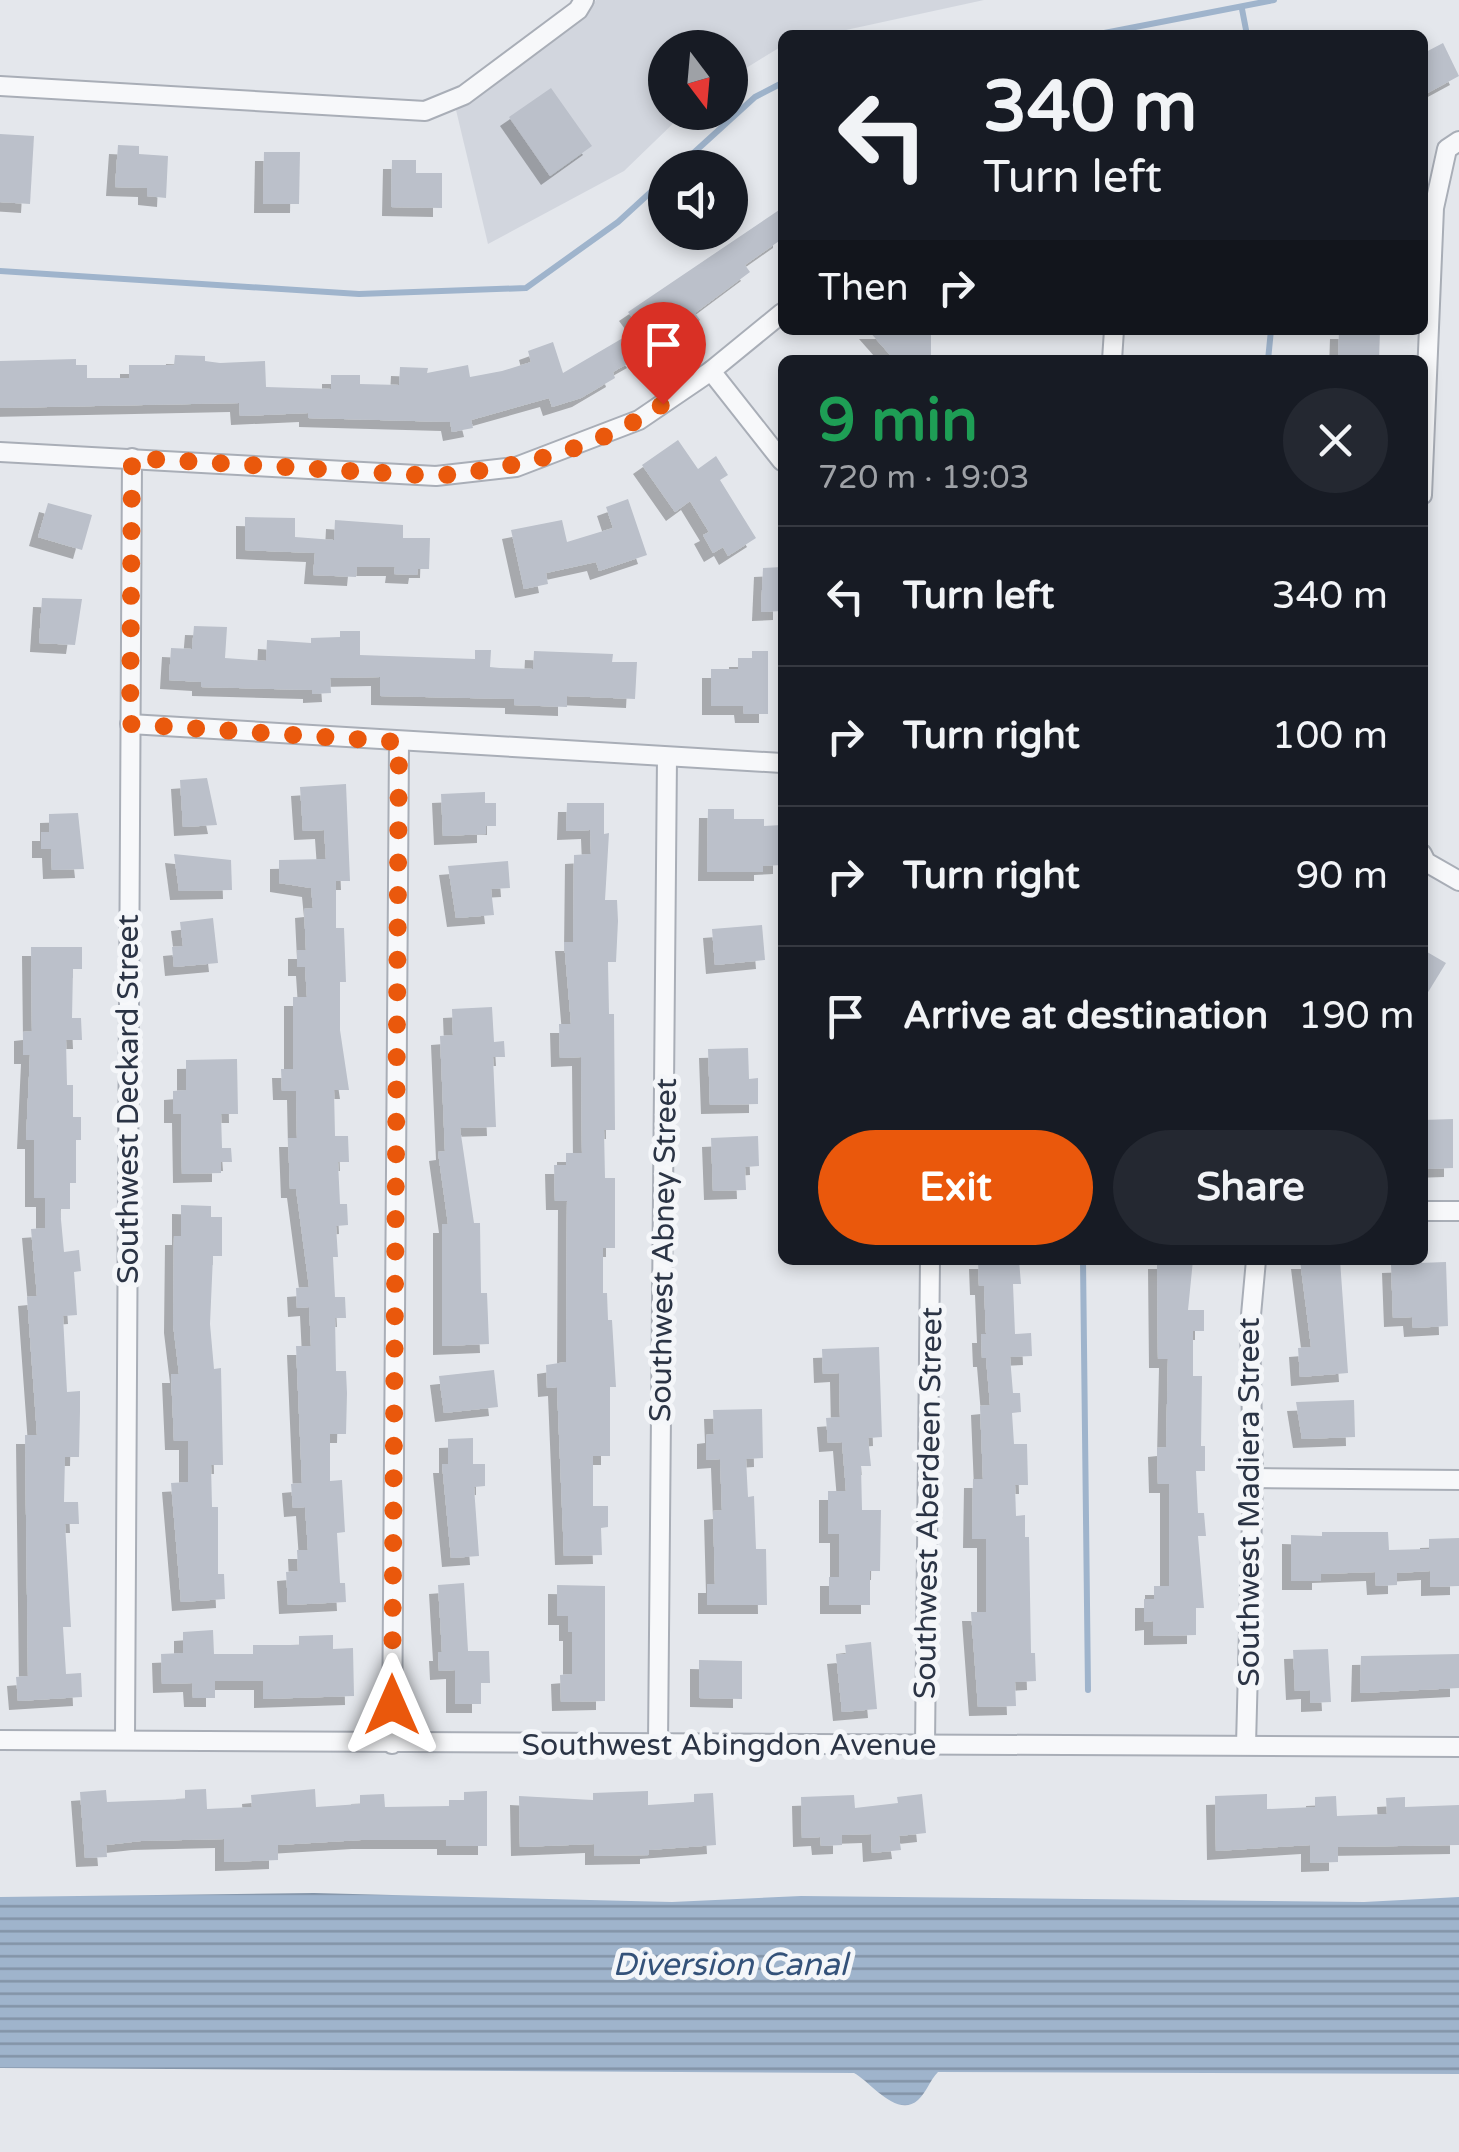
<!DOCTYPE html>
<html lang="en">
<head>
<meta charset="utf-8">
<style>
  :root { --surface:#171b24; --page:#242831; --text:#f1f3f6; --muted:#9ea1a6; --line:#363941; --accent:#ea580c }
  body { margin:0; font-family:"Varela Round",sans-serif; background:var(--page); color:var(--text); height:100vh; display:flex; flex-direction:column; font-size:38px; white-space:nowrap }
  * { box-sizing:border-box; margin:0 }
  p { font-size:32px; color:var(--muted) }
  .icon { flex:none; width:55px; height:55px; fill:none; stroke:currentColor; stroke-width:2; stroke-linecap:round; stroke-linejoin:round }
  .map { position:relative; flex:1; overflow:hidden }
  .details { position:absolute; left:778px; top:355px; width:650px; height:910px; display:flex; flex-direction:column; background:var(--surface); border-radius:15px; box-shadow:0 5px 15px #0003 }
  .details>* { flex:none }
  .top-card { position:absolute; left:778px; top:30px; width:650px; height:305px; border-radius:15px; box-shadow:0 5px 15px #0003; background:#171b24; color:var(--text); overflow:hidden }
  .needle { width:65px; rotate:164deg }
  .fabs { position:absolute; left:648px; top:30px; display:grid; gap:20px }
  .fabs a { display:grid; place-items:center; width:100px; height:100px; border-radius:50%; background:var(--surface); box-shadow:0 5px 15px #0003; font-size:50px }
  .pin { position:absolute; display:grid; place-items:center; width:85px; height:85px; color:#fff; margin:-102px -42px; border-radius:50% 50% 50% 0; rotate:-45deg; box-shadow:0 0 10px #0007 }
  .pin .icon { rotate:45deg }
  .me { position:absolute; width:110px; margin:-55px; rotate:0deg; stroke-linejoin:round; filter:drop-shadow(0 0 8px #0008) }
  .turn { display:flex; align-items:center; gap:35px; height:210px; padding:0 40px; font-size:45px }
  .turn .icon { width:130px; height:130px; stroke-width:2.5 }
  .turn b { display:block; font-size:70px; line-height:85px }
  .then { display:flex; align-items:center; height:95px; padding:0 40px; background:#0003; gap:20px; font-size:38px }
  .round { display:grid; place-items:center; flex:none; width:105px; height:105px; border-radius:52px; background:var(--page) }
  .headline { display:flex; align-items:center; justify-content:space-between; height:170px; padding:0 40px }
  h1 { font-size:60px; font-weight:700; line-height:75px; color:#1e9e55 }
  .primary-button { display:flex; gap:20px; margin-top:auto; padding:20px 40px }
  .primary-button a { flex:1; height:115px; border-radius:60px; background:var(--accent); color:#fff; font-size:40px; font-weight:700; line-height:115px; text-align:center }
  .primary-button a+a { background:var(--page); color:var(--text) }
  ul { padding:0; list-style:none }
  li { display:flex; align-items:center; gap:30px; height:140px; padding:0 40px; border-top:2px solid var(--line) }
  li div { flex:1 }
  li b { display:block; font-size:38px }
  li em { font-style:normal }
  .map>svg:first-child { display:block }
  .built { fill:#d2d6de }
  .water { fill:url(#water-rules) }
  .lines { fill:none; stroke-linecap:round; stroke-linejoin:round }
  .stream { stroke:#9fb4cc; stroke-width:6 }
  .building { fill:#bbc0ca; filter:url(#shadow) }
  .street-casing { stroke:#a9aeb7; stroke-width:22 }
  .street { stroke:#f7f8fa; stroke-width:18 }
  .route { stroke:#ea580c; stroke-width:18; stroke-dasharray:0 32.4 }
  .labels { text-anchor:middle; stroke-width:10; stroke-linejoin:round; paint-order:stroke }
  .street-label { font-size:30px; fill:#2b3445; stroke:#f4f6f9 }
  .water-label { font-size:32px; font-style:italic; fill:#34527a; stroke:#f4f6f9 }
</style>
</head>
<body>
<div class="map">
<svg width="1459" height="2152" viewBox="0 0 1459 2152">
  <defs>
    <pattern id="water-rules" width="6" height="5" patternUnits="userSpaceOnUse" patternTransform="scale(2.5)"><rect width="6" height="5" fill="#9fb4cc"/><path d="M0 2.5h6" fill="none" stroke="#8293a7"/></pattern>
    <filter id="shadow"><feDropShadow dx="-9" dy="9" stdDeviation="0" flood-color="#0004"/></filter>
  </defs>
  <rect width="100%" height="100%" fill="#e4e7ec"/>
  <polygon class="built" points="596,0 984,0 823,35 782,35 782,46 730,78 730,48 665,48 665,112 684,113 624,171 488,244 456,110 586,16"/>
  <path class="water" d="M314,1893L672,1902L801,1896L1364,1902L1459,1897V2074L938,2072C930,2080 926,2093 918,2100C897,2119 871,2082 854,2073L0,2068V1897Z"/>
  <g class="lines">
    <g class="stream">
      <polyline points="1242,9 1247,35"/>
      <polyline points="1094,35 1274,0"/>
      <polyline points="677,168 755,97 782,83"/>
      <polyline points="0,271 359,294 526,288 618,222 665,179"/>
      <polyline points="1268,360 1271,330"/>
      <polyline points="1083,1260 1088,1690"/>
    </g>
  </g>
  <g class="building">
    <polygon points="1443,43 1459,76 1422,96 1422,54"/>
    <polygon points="551,88 592,146 550,176 509,117"/>
    <polygon points="0,134 34,136 30,204 0,202"/>
    <polygon points="118,145 139,146 139,154 168,156 166,198 147,196 147,188 115,187"/>
    <polygon points="264,152 300,152 299,204 263,204"/>
    <polygon points="392,160 416,160 416,173 442,173 442,208 391,207"/>
    <polygon points="782,208 782,239 745,265 750,272 695,313 700,320 684,332 677,322 632,353 636,359 613,372 615,378 581,398 552,407 549,398 471,420 473,428 452,432 450,422 308,418 308,413 240,416 239,403 0,408 0,361 76,359 76,365 87,365 87,378 129,378 129,365 174,365 175,355 205,356 205,361 220,363 265,361 266,387 331,389 331,375 360,375 360,384 399,385 400,367 428,368 427,373 468,365 470,377 502,371 531,362 528,351 553,342 563,373 640,328 628,312"/>
    <polygon points="868,330 931,330 931,360 891,356"/>
    <polygon points="1339,330 1380,330 1379,360 1338,360"/>
    <polygon points="678,440 698,469 716,456 728,475 720,480 756,538 728,556 723,547 713,553 703,535 709,532 690,501 675,512 642,465"/>
    <polygon points="628,499 647,555 599,571 596,562 546,573 548,584 524,589 511,530 562,520 567,542 613,528 606,507"/>
    <polygon points="48,503 92,515 82,550 38,537"/>
    <polygon points="245,517 295,518 295,537 334,540 335,520 403,525 403,538 430,538 429,569 418,569 417,575 394,574 395,567 357,567 356,577 313,575 315,553 245,550"/>
    <polygon points="782,567 782,611 761,612 763,568"/>
    <polygon points="42,598 82,599 75,645 39,643"/>
    <polygon points="194,626 227,627 225,658 266,661 267,640 311,643 311,638 340,637 340,631 360,631 360,655 475,659 475,650 491,650 490,667 500,668 533,669 534,651 613,654 612,662 637,662 635,699 567,696 567,707 514,705 514,699 380,696 380,677 330,678 331,693 312,694 312,690 201,687 201,682 169,680 171,648 192,649"/>
    <polygon points="752,651 768,651 768,714 744,714 743,706 711,706 711,669 738,669 738,658 752,658"/>
    <polygon points="207,778 217,825 183,827 180,780"/>
    <polygon points="346,784 350,881 336,881 336,928 344,928 346,982 340,982 340,1030 349,1090 334,1090 335,1136 348,1136 349,1162 338,1162 340,1204 347,1204 348,1225 336,1226 338,1257 333,1257 335,1297 345,1297 346,1318 335,1318 336,1371 346,1371 347,1393 346,1434 330,1434 330,1481 342,1480 345,1532 337,1533 340,1583 345,1583 346,1602 288,1605 286,1572 298,1571 297,1550 308,1550 305,1507 293,1508 291,1484 302,1483 296,1346 311,1346 309,1307 297,1308 296,1288 309,1287 296,1189 290,1189 288,1138 297,1138 296,1091 282,1091 281,1069 293,1069 293,997 307,997 305,967 297,967 297,950 306,950 304,909 313,908 311,888 279,883 279,860 326,859 324,830 303,831 300,787"/>
    <polygon points="485,792 485,803 496,803 496,826 486,826 486,834 443,836 441,794"/>
    <polygon points="567,803 604,803 604,834 609,833 605,900 617,900 618,921 616,962 608,962 609,1014 614,1014 615,1130 604,1130 605,1178 615,1178 615,1248 603,1248 603,1293 607,1293 608,1320 612,1320 616,1387 610,1387 610,1456 593,1456 593,1506 608,1506 608,1527 601,1528 602,1555 564,1556 557,1387 547,1388 546,1365 566,1362 567,1201 555,1201 554,1165 566,1165 566,1153 582,1153 581,1057 560,1058 559,1024 571,1024 564,942 573,942 574,855 591,854 590,830 566,831"/>
    <polygon points="708,809 734,809 734,819 764,819 764,826 782,825 782,865 763,866 763,872 707,872"/>
    <polygon points="78,813 84,869 52,870 51,849 41,849 41,832 49,832 49,814"/>
    <polygon points="174,854 231,860 232,890 179,891"/>
    <polygon points="508,861 510,888 491,889 494,915 456,918 448,866"/>
    <polygon points="213,918 218,963 174,967 172,947 183,946 180,922"/>
    <polygon points="762,925 765,960 715,965 712,929"/>
    <polygon points="31,947 82,947 82,969 73,969 72,1018 81,1018 82,1040 66,1040 67,1085 73,1085 73,1117 81,1117 81,1140 76,1140 76,1183 70,1183 70,1209 60,1209 64,1252 79,1250 81,1271 74,1272 77,1315 63,1316 67,1392 80,1391 80,1411 79,1457 65,1457 64,1502 78,1502 79,1524 65,1524 71,1627 63,1627 66,1674 81,1673 82,1697 18,1701 16,1677 28,1676 25,1435 37,1435 27,1297 37,1296 31,1229 45,1228 45,1198 34,1198 34,1140 26,1140 30,1055 23,1055 23,1032 32,1031"/>
    <polygon points="1422,949 1446,963 1422,1002"/>
    <polygon points="492,1007 494,1042 504,1041 505,1057 493,1057 496,1127 460,1128 474,1223 480,1223 481,1293 487,1293 489,1344 442,1346 442,1224 448,1224 438,1152 445,1151 440,1036 453,1035 452,1009"/>
    <polygon points="748,1048 749,1079 758,1078 758,1104 710,1105 708,1049"/>
    <polygon points="237,1059 238,1114 221,1114 222,1148 231,1148 232,1162 221,1162 221,1173 182,1174 181,1114 173,1114 173,1091 186,1090 186,1060"/>
    <polygon points="1453,1119 1453,1168 1423,1169 1422,1120"/>
    <polygon points="758,1136 759,1166 745,1167 746,1190 713,1191 711,1138"/>
    <polygon points="181,1205 211,1206 211,1217 222,1217 222,1256 213,1256 210,1324 214,1369 221,1368 223,1465 211,1465 212,1507 218,1507 218,1574 224,1574 225,1599 181,1602 171,1483 188,1482 188,1441 174,1441 171,1374 179,1374 173,1324 174,1236 181,1236"/>
    <polygon points="978,1260 1019,1260 1021,1284 1013,1284 1015,1334 1031,1333 1032,1356 1010,1357 1013,1393 1020,1393 1021,1412 1012,1413 1014,1444 1027,1444 1028,1485 1015,1485 1016,1516 1025,1515 1025,1537 1029,1537 1031,1653 1035,1653 1036,1681 1015,1682 1016,1706 978,1707 971,1612 986,1612 986,1539 972,1539 973,1479 983,1479 980,1406 990,1405 986,1358 982,1358 981,1334 986,1334 984,1286 979,1286"/>
    <polygon points="1157,1260 1193,1260 1188,1310 1204,1310 1204,1331 1193,1331 1193,1376 1202,1376 1201,1446 1205,1446 1205,1471 1196,1471 1198,1513 1204,1513 1206,1536 1198,1536 1204,1608 1196,1608 1196,1635 1153,1636 1153,1621 1144,1622 1144,1599 1154,1599 1154,1586 1169,1586 1169,1484 1158,1484 1157,1448 1166,1447 1168,1359 1158,1359"/>
    <polygon points="1300,1260 1340,1260 1348,1373 1300,1377 1298,1348 1311,1347"/>
    <polygon points="1446,1262 1448,1326 1413,1328 1412,1317 1393,1318 1391,1264"/>
    <polygon points="879,1347 882,1437 868,1438 871,1466 861,1466 862,1510 881,1510 880,1571 870,1571 870,1605 829,1605 829,1577 839,1577 839,1534 828,1534 828,1491 846,1491 842,1442 828,1443 826,1418 840,1417 839,1373 823,1374 822,1349"/>
    <polygon points="494,1370 498,1407 444,1413 439,1376"/>
    <polygon points="1354,1400 1355,1437 1302,1439 1296,1402"/>
    <polygon points="762,1409 763,1458 746,1459 748,1497 754,1496 756,1549 766,1549 767,1605 707,1605 707,1584 715,1584 713,1511 722,1510 720,1459 706,1460 706,1435 714,1434 713,1410"/>
    <polygon points="473,1438 473,1464 485,1464 485,1486 474,1487 479,1556 451,1558 442,1464 448,1464 448,1439"/>
    <polygon points="1322,1532 1388,1532 1389,1550 1429,1549 1429,1539 1459,1538 1459,1586 1430,1587 1430,1571 1397,1573 1397,1585 1376,1586 1375,1572 1321,1574 1321,1581 1291,1581 1291,1535 1322,1536"/>
    <polygon points="464,1583 468,1651 489,1651 490,1683 481,1683 481,1704 455,1704 455,1670 439,1671 438,1652 442,1652 438,1585"/>
    <polygon points="557,1585 605,1586 605,1701 561,1702 560,1675 572,1674 572,1632 568,1632 568,1616 557,1616"/>
    <polygon points="213,1630 214,1654 253,1654 253,1645 299,1645 299,1636 333,1635 333,1649 353,1648 354,1696 263,1699 263,1681 215,1681 215,1698 193,1698 192,1683 162,1684 161,1654 183,1653 183,1632"/>
    <polygon points="871,1642 877,1709 842,1712 836,1655 846,1654 845,1645"/>
    <polygon points="1328,1649 1331,1702 1310,1703 1310,1690 1295,1691 1293,1650"/>
    <polygon points="1459,1654 1459,1688 1360,1693 1361,1656"/>
    <polygon points="699,1660 742,1661 742,1699 699,1698"/>
    <polygon points="206,1789 207,1809 252,1807 251,1795 315,1789 316,1807 360,1804 360,1795 384,1794 385,1807 449,1806 449,1800 464,1800 464,1792 487,1791 487,1846 446,1846 446,1840 361,1840 278,1845 278,1860 224,1862 224,1839 141,1841 106,1845 107,1857 85,1858 80,1792 106,1790 107,1802 185,1799 185,1790"/>
    <polygon points="648,1791 648,1805 694,1802 694,1794 713,1793 716,1845 649,1850 649,1855 594,1856 594,1844 520,1847 519,1796 593,1800 593,1793"/>
    <polygon points="922,1794 926,1833 899,1836 901,1850 872,1853 871,1834 842,1835 842,1845 821,1846 820,1837 802,1838 801,1797 854,1795 855,1808 898,1803 897,1797"/>
    <polygon points="1267,1794 1267,1809 1315,1807 1315,1797 1336,1796 1337,1816 1387,1814 1386,1798 1405,1797 1405,1807 1459,1805 1459,1845 1338,1847 1338,1862 1310,1863 1310,1845 1216,1851 1215,1796"/>
  </g>
  <g class="lines">
    <defs>
      <g id="street">
        <polyline points="0,86 425,111 464,95 578,10 584,0"/>
        <polyline points="1112,360 1114,330"/>
        <polyline points="711,371 782,461"/>
        <polyline points="0,452 436,476 516,467 639,420 711,371 782,313"/>
        <polyline points="1422,495 1434,208 1447,149 1459,141"/>
        <polyline points="130,724 782,763"/>
        <polyline points="1422,854 1426,862 1459,881"/>
        <polyline points="1422,1211 1459,1211"/>
        <polyline points="1253,1478 1459,1480"/>
        <polyline points="125,1739 132,458"/>
        <polyline points="0,1740 1459,1747"/>
        <polyline points="392,1744 399,742"/>
        <polyline points="658,1744 667,757"/>
        <polyline points="1246,1745 1253,1478 1250,1326 1256,1260"/>
        <polyline points="925,1746 930,1260"/>
      </g>
    </defs>
    <use href="#street" class="street-casing"/>
    <use href="#street" class="street"/>
  </g>
  <g class="lines">
    <path class="route" d="M392,1705L399,742L130,724L132,458L436,476C517,468 594,451 663,404"/>
  </g>
  <g class="labels">
    <g class="street-label">
      <text transform="translate(128 1099) rotate(-90)" y="10">Southwest Deckard Street</text>
      <text transform="translate(663 1250) rotate(-89)" y="10">Southwest Abney Street</text>
      <text transform="translate(1249 1502) rotate(-90)" y="10">Southwest Madiera Street</text>
      <text transform="translate(928 1503) rotate(-89)" y="10">Southwest Aberdeen Street</text>
      <text x="729" y="1755">Southwest Abingdon Avenue</text>
    </g>
    <g class="water-label">
      <text x="730" y="1975">Diversion Canal</text>
    </g>
  </g>
</svg>
<div class="fabs">
<a><svg class="needle" viewBox="-14 -14 28 28"><path d="M0-13l5 13h-10z" fill="#e53935"/><path d="M0 13l5-13h-10z" fill="#9ea1a6"/></svg></a>
<a><svg class="icon" aria-label="sound" viewBox="0 0 24 24"><path d="M4 9h4l5-4v14l-5-4H4zM17 9q2 3 0 6"/></svg></a>
</div>
<div class="pin" style="left:663px;top:404px;background:#d93025"><svg class="icon" aria-label="arrive" viewBox="0 0 24 24"><path d="M6 21V4h12l-3 4 3 4H6"/></svg></div>
<svg class="me" style="left:392px;top:1705px" viewBox="-20 -20 40 40"><path d="M0-17L14 15 0 8-14 15z" fill="#ea580c" stroke="#fff" stroke-width="4"/></svg>
<div class="top-card">
<div class="turn"><svg class="icon" aria-label="left" viewBox="0 0 24 24"><path d="M17 20v-9H6M10 6l-5 5 5 5"/></svg><div><b>340 m</b>Turn left</div></div>
<div class="then">Then<svg class="icon" aria-label="right" viewBox="0 0 24 24"><path d="M7 20v-9h11M14 6l5 5-5 5"/></svg></div>
</div>
<section class="details">
<div class="headline"><div><h1>9 min</h1><p>720 m · 19:03</p></div><a class="round"><svg class="icon" aria-label="close" viewBox="0 0 24 24"><path d="M6 6l12 12M18 6L6 18"/></svg></a></div>
<ul>
<li><svg class="icon" aria-label="left" viewBox="0 0 24 24"><path d="M17 20v-9H6M10 6l-5 5 5 5"/></svg><div><b>Turn left</b></div><em>340 m</em></li>
<li><svg class="icon" aria-label="right" viewBox="0 0 24 24"><path d="M7 20v-9h11M14 6l5 5-5 5"/></svg><div><b>Turn right</b></div><em>100 m</em></li>
<li><svg class="icon" aria-label="right" viewBox="0 0 24 24"><path d="M7 20v-9h11M14 6l5 5-5 5"/></svg><div><b>Turn right</b></div><em>90 m</em></li>
<li><svg class="icon" aria-label="arrive" viewBox="0 0 24 24"><path d="M6 21V4h12l-3 4 3 4H6"/></svg><div><b>Arrive at destination</b></div><em>190 m</em></li>
</ul>
<div class="primary-button"><a>Exit</a><a>Share</a></div>
</section>
</div>
</body>
</html>
